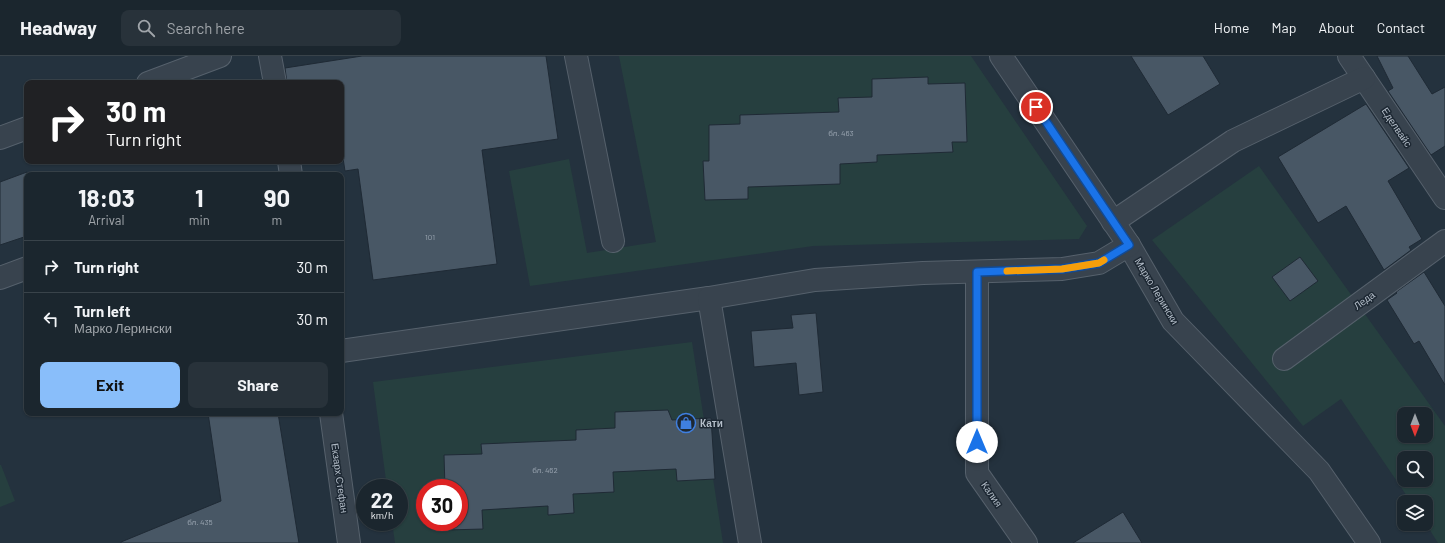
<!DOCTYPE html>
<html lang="en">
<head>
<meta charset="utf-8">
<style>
  :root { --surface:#1b262e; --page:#28323a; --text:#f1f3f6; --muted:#a0a5aa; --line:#39434a; --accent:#89befa }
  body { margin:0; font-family:Barlow,sans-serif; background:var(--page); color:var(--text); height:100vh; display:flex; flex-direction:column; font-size:15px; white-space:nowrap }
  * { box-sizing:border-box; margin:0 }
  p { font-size:13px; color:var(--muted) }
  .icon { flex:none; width:22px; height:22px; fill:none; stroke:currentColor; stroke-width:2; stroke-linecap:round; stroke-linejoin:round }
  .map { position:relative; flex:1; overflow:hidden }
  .panel { position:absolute; left:24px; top:116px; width:320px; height:244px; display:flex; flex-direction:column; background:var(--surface); border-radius:8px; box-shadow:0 1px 3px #0004,0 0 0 1px var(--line) }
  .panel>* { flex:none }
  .guide { position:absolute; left:24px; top:24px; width:320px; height:84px; border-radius:8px; box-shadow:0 1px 3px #0004,0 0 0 1px var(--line); background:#202124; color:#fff; overflow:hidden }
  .needle { width:26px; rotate:180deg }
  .buttons { position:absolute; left:1397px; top:351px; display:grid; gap:8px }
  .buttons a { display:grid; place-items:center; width:36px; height:36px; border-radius:8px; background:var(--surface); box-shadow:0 1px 3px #0004,0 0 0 1px var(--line); font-size:20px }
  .speed { position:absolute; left:356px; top:423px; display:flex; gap:8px; font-size:20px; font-weight:700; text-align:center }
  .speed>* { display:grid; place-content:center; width:52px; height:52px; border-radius:50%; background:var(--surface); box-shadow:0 1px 3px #0004,0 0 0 1px var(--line); line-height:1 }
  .speed small { font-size:10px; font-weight:400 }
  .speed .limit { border:6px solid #d22; background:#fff; color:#111 }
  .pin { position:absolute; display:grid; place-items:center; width:34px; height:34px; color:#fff; margin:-17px; border:2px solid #fff; border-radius:50%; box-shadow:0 1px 4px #0007 }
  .me { position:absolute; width:44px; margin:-22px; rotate:0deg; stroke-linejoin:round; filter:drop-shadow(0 0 3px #0008) }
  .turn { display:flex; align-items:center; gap:14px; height:84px; padding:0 16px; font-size:18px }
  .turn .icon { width:52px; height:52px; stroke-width:2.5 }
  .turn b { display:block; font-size:28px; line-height:34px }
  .eta { display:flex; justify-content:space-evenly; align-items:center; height:68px; text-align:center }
  .eta b { font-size:24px; font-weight:700; line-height:28px }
  .action { display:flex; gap:8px; margin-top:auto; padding:8px 16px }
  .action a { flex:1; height:46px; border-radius:8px; background:var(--accent); color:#111; font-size:16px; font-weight:700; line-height:46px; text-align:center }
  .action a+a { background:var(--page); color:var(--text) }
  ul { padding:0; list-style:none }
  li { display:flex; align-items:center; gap:12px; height:52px; padding:0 16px; border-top:1px solid var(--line) }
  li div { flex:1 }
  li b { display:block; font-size:15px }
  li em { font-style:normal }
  header { display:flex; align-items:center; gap:24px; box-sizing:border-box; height:56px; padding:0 20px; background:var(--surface); border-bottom:1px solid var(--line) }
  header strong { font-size:19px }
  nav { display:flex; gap:22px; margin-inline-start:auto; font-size:14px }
  .search { width:280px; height:36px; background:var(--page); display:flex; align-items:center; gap:10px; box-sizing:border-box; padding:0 14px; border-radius:8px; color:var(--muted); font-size:15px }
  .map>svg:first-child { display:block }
  .green { fill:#263f3f; fill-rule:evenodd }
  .building { fill:#485765; stroke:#1f2a35 }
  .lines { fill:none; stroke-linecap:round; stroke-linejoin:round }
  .minor-casing { stroke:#56616c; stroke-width:24 }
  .minor { stroke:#38434e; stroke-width:22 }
  .route-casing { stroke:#114b97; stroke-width:10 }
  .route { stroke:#1a73e8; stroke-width:7 }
  .slow { stroke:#f59e0b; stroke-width:7 }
  .labels { text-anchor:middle; stroke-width:3; stroke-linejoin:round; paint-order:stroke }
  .number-label { font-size:8px; fill:#99a4b0 }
  .street-label { font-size:10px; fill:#b4bec9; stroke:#1d2833 }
  .poi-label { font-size:10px; font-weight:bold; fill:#b4bec9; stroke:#1d2833; text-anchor:start }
</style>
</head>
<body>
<header>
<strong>Headway</strong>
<div class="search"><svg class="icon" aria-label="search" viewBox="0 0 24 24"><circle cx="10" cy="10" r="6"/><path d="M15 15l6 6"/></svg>Search here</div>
<nav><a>Home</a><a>Map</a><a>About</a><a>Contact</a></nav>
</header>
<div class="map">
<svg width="1445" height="487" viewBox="0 0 1445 487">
  <rect width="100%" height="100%" fill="#24323e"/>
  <g class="green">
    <polygon points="619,0 971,0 1087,170 1079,183 813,190 530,230 509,115 569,103 587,197 656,186"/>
    <path d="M1259,110L1445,370V487H1438L1426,468V446H1411L1341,343L1303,370L1152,184ZM1404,358H1426V380H1404ZM1404,402H1426V424H1404Z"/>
    <path d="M692,286L723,487H395L392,466H399V432H387L373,326ZM425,432H459V466H425Z"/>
    <polygon points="0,409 1,409 15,445 0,451"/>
  </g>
  <g class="building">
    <polygon points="362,0 546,0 558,83 482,94 497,208 373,224 358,113 345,115 341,89 341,27 287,27 285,12"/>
    <polygon points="1131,0 1203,0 1220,28 1168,59"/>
    <polygon points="1377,0 1408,0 1432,38 1445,31 1445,90 1431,99 1388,35 1393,32"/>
    <polygon points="928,21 928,28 965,27 967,86 952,86 953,96 877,99 877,106 840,108 840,128 748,131 748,143 705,144 703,105 709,105 709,69 740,68 740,59 839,56 838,42 872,41 872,23"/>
    <polygon points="1366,48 1409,112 1388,125 1422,183 1409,191 1411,194 1384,214 1346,150 1318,167 1278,101"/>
    <polygon points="27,116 27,180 0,189 0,126"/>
    <polygon points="1300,201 1318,225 1290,245 1272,221"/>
    <polygon points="1424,216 1445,250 1445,329 1419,285 1414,288 1387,244 1397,237 1396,236"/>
    <polygon points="816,257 823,336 799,339 796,307 754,311 751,275 793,272 791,259"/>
    <polygon points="668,354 672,364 711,362 715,423 677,425 676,413 613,416 614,436 573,438 574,457 548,459 548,450 482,454 483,473 447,474 447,466 459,466 459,432 445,432 444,399 482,398 481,388 576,384 576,374 615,372 615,356"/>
    <polygon points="208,357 278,357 299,487 121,487 121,486 221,445"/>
    <polygon points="1123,456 1142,487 1073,487"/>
  </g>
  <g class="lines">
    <defs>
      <g id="minor">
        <polyline points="270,0 275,27"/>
        <polyline points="576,0 613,185"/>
        <polyline points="1001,0 1129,189 1173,265 1319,415 1369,487"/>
        <polyline points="1349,0 1445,142"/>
        <polyline points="148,27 220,0"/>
        <polyline points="0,82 27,72"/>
        <polyline points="289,105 291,119"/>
        <polyline points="1113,166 1233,85 1364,22"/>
        <polyline points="977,216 977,417 1026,487"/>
        <polyline points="0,222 27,212"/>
        <polyline points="341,295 709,242"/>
        <polyline points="1284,303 1445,185"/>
        <polyline points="331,357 349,487"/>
        <polyline points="750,487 709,242 815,224 923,217 1062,213 1099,207 1129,189"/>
      </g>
    </defs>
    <use href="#minor" class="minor-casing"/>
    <use href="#minor" class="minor"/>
  </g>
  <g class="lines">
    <defs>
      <polyline id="route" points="977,386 977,216 1062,213 1099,207 1129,189 1036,51"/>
    </defs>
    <use href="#route" class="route-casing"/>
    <use href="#route" class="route"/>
    <polyline class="slow" points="1007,215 1062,213 1099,207 1104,204"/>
  </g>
  <defs>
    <symbol id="shop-ring" viewBox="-11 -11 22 22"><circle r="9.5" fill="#1d2833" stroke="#3f7fe0" stroke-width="1.5"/><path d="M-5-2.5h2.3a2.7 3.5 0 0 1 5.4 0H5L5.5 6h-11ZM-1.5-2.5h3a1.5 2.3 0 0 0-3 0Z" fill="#3f7fe0"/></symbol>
  </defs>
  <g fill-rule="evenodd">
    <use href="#shop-ring" x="675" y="356" width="22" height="22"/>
  </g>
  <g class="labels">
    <g class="number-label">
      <text x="841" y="80">бл. 463</text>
      <text x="430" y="184">101</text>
      <text x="545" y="417">бл. 462</text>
      <text x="200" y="469">бл. 435</text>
    </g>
    <g class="street-label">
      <text transform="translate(1397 71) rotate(56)" y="4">Еделвайс</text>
      <text transform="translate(1157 235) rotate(59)" y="4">Марко Лерински</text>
      <text transform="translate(1364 244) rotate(-36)" y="4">Леда</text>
      <text transform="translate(340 422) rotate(82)" y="4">Екзарх Стефан</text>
      <text transform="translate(992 438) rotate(55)" y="4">Калия</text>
    </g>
    <g class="poi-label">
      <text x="700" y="371">Кати</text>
    </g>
  </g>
</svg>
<div class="buttons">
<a><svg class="needle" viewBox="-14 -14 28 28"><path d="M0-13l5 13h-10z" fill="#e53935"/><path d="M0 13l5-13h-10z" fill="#a0a5aa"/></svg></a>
<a><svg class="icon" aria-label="search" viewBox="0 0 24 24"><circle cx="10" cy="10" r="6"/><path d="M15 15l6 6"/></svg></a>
<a><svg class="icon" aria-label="layers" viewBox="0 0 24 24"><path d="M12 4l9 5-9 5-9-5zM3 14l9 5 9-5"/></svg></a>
</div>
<div class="speed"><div>22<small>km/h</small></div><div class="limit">30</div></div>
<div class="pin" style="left:1036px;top:51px;background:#d93025"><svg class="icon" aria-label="arrive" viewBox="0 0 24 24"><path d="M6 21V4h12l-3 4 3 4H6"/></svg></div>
<svg class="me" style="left:977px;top:386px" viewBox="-20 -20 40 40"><circle r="19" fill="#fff"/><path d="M0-13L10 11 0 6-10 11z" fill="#1a73e8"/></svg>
<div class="guide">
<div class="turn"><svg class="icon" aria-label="right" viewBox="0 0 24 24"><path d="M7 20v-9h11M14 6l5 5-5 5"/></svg><div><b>30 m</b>Turn right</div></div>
</div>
<section class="panel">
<div class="eta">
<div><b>18:03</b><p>Arrival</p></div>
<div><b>1</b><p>min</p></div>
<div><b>90</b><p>m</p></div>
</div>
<ul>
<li><svg class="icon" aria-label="right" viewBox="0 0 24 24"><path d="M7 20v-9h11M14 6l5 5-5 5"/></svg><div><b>Turn right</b></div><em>30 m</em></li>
<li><svg class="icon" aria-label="left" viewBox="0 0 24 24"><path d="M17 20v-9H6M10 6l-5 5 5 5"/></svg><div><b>Turn left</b><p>Марко Лерински</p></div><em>30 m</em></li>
</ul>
<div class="action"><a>Exit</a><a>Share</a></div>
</section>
</div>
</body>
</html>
